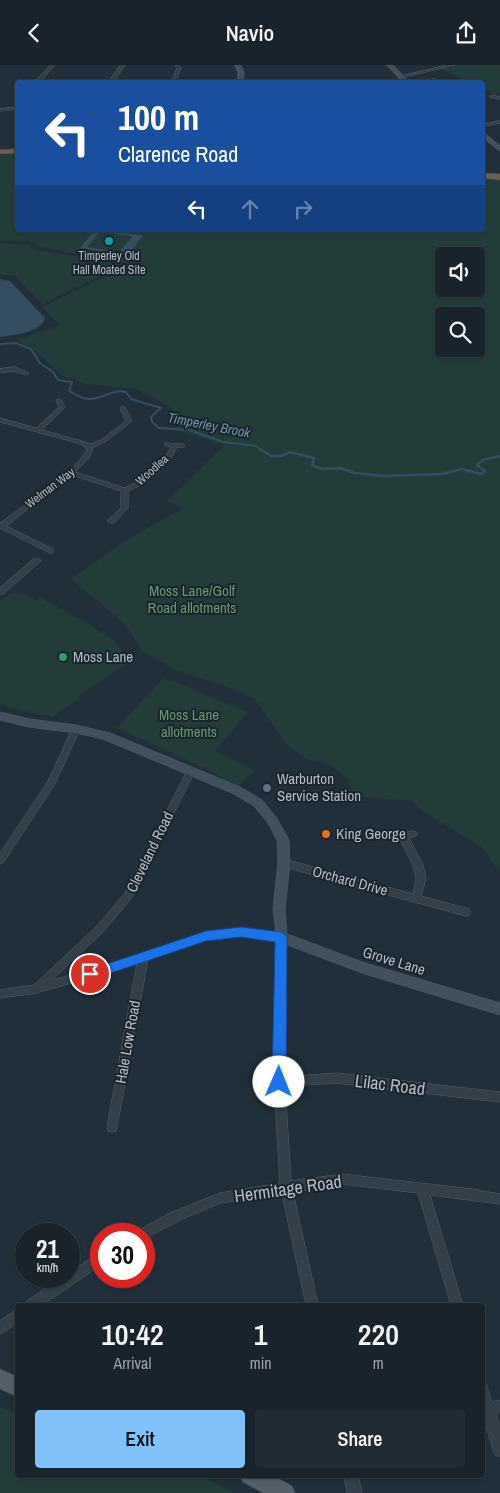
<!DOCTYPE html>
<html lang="en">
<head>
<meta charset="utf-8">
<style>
  :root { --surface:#18232b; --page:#212b33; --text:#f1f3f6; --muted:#9fa4a9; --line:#364047; --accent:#80c1f9 }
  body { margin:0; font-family:"Archivo Narrow",sans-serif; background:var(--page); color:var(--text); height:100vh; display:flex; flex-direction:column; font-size:19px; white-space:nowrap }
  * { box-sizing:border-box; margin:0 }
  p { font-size:16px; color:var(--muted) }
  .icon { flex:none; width:28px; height:28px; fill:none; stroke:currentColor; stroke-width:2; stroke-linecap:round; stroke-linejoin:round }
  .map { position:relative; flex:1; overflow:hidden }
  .sheet { position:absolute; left:15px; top:1238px; width:470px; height:175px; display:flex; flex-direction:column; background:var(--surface); border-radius:5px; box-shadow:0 1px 4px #0004,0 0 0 1px var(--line) }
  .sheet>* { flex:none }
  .top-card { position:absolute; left:15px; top:15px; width:470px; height:152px; border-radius:5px; box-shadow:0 1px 4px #0004,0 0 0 1px var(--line); background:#1a4fa0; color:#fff; overflow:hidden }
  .fabs { position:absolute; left:435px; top:182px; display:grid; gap:10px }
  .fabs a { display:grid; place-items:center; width:50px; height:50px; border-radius:5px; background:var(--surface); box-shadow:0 1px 4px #0004,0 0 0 1px var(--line); font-size:25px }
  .speed { position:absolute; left:15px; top:1158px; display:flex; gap:10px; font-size:25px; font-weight:700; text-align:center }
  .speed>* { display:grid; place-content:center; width:65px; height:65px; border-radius:50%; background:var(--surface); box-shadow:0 1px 4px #0004,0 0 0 1px var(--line); line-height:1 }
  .speed small { font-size:12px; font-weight:400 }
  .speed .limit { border:8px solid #d22; background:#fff; color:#111 }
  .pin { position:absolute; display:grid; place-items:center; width:42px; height:42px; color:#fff; margin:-21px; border:2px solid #fff; border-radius:50%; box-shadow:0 1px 5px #0007 }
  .me { position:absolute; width:55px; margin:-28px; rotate:1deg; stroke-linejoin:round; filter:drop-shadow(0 0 4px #0008) }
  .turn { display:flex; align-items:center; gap:18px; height:105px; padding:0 20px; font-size:22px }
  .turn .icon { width:65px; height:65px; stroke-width:2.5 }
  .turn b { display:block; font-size:35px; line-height:42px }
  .lanes { display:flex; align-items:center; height:48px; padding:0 20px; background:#0003; justify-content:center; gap:25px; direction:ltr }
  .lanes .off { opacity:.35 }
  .eta { display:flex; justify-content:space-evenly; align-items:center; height:85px; text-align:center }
  .eta b { font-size:30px; font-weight:600; line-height:35px }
  .primary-button { display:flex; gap:10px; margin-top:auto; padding:10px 20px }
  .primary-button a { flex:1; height:58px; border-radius:5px; background:var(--accent); color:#111; font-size:20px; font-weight:600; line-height:58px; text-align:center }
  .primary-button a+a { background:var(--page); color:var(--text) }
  header { display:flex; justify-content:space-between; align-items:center; height:65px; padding:0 20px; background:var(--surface); font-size:22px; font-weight:600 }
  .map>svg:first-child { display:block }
  .green { fill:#233c3a; fill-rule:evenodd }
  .water { fill:#344d60; fill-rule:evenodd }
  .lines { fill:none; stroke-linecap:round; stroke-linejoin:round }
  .stream-far1 { stroke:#344d60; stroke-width:2 }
  .stream { stroke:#344d60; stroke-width:2.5 }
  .street-casing { stroke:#525e67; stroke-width:1 }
  .secondary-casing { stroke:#525e67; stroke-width:1 }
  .primary-casing { stroke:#404c56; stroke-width:1 }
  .highway-casing { stroke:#3f4b54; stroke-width:1 }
  .street { fill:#344049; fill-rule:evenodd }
  .secondary { fill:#42505c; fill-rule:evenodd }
  .primary { fill:#525f69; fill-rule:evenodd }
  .highway { fill:#6f5f51; fill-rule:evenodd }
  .wall { fill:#3e4d57 }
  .route { fill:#1a73e8; stroke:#114b97 }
  .culture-dot { fill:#0f9aa8; stroke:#1a252e; stroke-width:2 }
  .leisure-dot { fill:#2e9e5b; stroke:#1a252e; stroke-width:2 }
  .service-dot { fill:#5c6f8a; stroke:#1a252e; stroke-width:2 }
  .food-dot { fill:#e8710a; stroke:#1a252e; stroke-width:2 }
  .labels { text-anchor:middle; stroke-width:4; stroke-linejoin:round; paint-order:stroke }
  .far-poi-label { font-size:12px; fill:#afbbc6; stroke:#1a252e }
  .far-street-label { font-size:12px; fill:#afbbc6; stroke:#1a252e }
  .far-water-label { font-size:14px; font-style:italic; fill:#6f91aa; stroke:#1a252e }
  .park-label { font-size:15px; fill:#669669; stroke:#1a252e }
  .poi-label { font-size:15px; fill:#afbbc6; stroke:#1a252e; text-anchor:start }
  .street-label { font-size:15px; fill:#afbbc6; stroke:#1a252e }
  .near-street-label { font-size:18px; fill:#afbbc6; stroke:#1a252e }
</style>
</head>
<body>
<header><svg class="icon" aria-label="back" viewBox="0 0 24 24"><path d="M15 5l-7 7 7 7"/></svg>Navio<svg class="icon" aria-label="share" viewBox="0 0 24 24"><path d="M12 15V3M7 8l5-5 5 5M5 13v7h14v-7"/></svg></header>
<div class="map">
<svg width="500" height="1428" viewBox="0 0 500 1428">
  <rect width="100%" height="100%" fill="#202f39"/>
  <g class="green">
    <polygon points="457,0 500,0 500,27 494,29 483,24 482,18 469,17 441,4"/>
    <path d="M17,89L18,165H482L483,113L500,115V809L483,783L418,743L412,736L354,731L348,714L333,702L320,696L306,694L286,679L255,634L225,621L178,606L143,587L125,559L71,514L125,476L183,443L167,436L225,380L178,366L175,364L184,352L163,338L136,324L86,319L63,311L33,284L16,275L60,260L42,242L131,199L35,181L36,177L0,176V90ZM444,191H476V224H444ZM444,251H476V284H444Z"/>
    <polygon points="0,178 31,180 32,184 123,200 42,239 13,210 0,210"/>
    <polygon points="13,528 25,529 37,536 41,533 91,560 90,561 115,576 129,597 78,631 80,633 52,652 10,643 0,638 0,535"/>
    <polygon points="164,612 248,647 215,686 255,705 238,721 202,702 117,663"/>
    <polygon points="0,1342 17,1349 18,1410 200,1410 233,1428 0,1428"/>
  </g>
  <g class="water">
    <path d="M102,165L143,170L130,188L124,190L80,183L94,166ZM100,167L131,171L132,172L119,187L87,182Z"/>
    <path d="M0,214L10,216L45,253C41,268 13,270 0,272Z"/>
  </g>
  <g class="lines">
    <path class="stream-far1" d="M0,279L16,278L31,284L40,298L53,307L58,315L72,317L69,326C74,328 79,332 83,333C98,338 111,323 126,327L131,334L161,343L151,352L152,357L159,363L189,365L223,377L256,381L262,385"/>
    <polyline class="stream" points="260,384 271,391 281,391 290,387 314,393 312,400 322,404 340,403 355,408 382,411 442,409 462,404 481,409 485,406 477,400 483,395 500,391"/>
    <defs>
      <g id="street">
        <polygon points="51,0 55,0 39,18 34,18"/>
        <polygon points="121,0 125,0 113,18 108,18"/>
        <polygon points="175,0 179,0 181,3 175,18 171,18 177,3"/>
        <polygon points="447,0 455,0 400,13 398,12"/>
        <polygon points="435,14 437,16 422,18 422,17"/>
        <polygon points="492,30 500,32 500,34 490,32"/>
        <polygon points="18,42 18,44 0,46 0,44"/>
        <polygon points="500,56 500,58 482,62 482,60"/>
        <polygon points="15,302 29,308 26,310 14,306 0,308 0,304"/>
        <path d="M59,334L61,335L65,342L42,365L82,376L90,379L101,375L126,356L120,343L121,342H125L132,356L105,377L92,383L93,385L89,393L75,407L125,423C143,415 162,400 171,382L165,380V378L182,379L185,381L182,383L177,382C168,402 148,418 128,426V443L114,458H111L107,456L121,443V426L72,410L6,461L53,484V488H50L0,463V458C23,441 73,409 87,385L84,381L78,378L0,357V353L36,363L59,342L56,336Z"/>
        <polygon points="34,494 40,494 41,496 3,529 0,529 0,523"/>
        <polygon points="76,661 80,664 55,719 3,798 0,799 0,788 48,716 72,664"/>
        <polygon points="191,703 195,706 131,834 102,868 52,915 90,905 206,867 241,863 281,868 284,869 286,872 284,1012 336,1008 500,1027 500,1037 336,1018 285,1021 291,1116 342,1109 472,1124 500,1129 500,1139 430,1130 463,1240 451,1240 418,1128 342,1119 293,1127 318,1240 306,1240 282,1129 220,1138 178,1156 144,1174 144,1169 137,1169 139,1165 170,1148 220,1128 280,1118 274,1017 276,875 241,871 206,875 148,894 117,1062 116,1066 112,1067 108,1066 107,1062 137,898 90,913 36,928 0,933 0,925 34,920 96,862 125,828 187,706"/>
        <polygon points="413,766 416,767 418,769 416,771 409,773 423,800 426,814 421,831 469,844 471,847 469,850 466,851 284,802 281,801 279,798 281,795 284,794 413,829 416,814 413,800 398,771 400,769"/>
        <polygon points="101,1187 101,1200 42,1240 25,1240 27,1236 63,1211 69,1211 69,1208"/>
        <polygon points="18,1244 18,1258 0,1269 0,1256"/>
        <polygon points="482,1317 486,1319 492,1337 500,1335 500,1347 496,1349 500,1363 500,1392 495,1390 493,1385 482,1347"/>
        <polygon points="344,1410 358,1410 362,1428 348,1428"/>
      </g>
      <g id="secondary">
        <polygon points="235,0 241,0 244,8 243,18 237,18 238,8"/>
        <polygon points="387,0 393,0 410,18 404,18"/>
        <polygon points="482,66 500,81 500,86 482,72"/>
        <polygon points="0,647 29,654 76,660 110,668 240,722 262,735 276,752 289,775 290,798 285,844 287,869 362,897 500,938 500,950 362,908 277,876 273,844 278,798 277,775 268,758 254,741 232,728 103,674 76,668 29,662 0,655"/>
      </g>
      <g id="primary">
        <polygon points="0,1304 18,1312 18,1332 0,1324"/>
        <polygon points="240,1410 272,1410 292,1421 295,1428 263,1428 243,1417"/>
      </g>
      <g id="highway">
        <polygon points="18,84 18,88 0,89 0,85"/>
        <polygon points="482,108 500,109 500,115 482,113"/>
      </g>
    </defs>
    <use href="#street" class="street-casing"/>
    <use href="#secondary" class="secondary-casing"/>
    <use href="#primary" class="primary-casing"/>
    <use href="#highway" class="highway-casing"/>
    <use href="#street" class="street"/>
    <use href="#secondary" class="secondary"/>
    <use href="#primary" class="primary"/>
    <use href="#highway" class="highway"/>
  </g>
  <polygon class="wall" points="128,165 144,165 143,167"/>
  <polygon class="route" points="241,862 281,867 285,869 287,872 286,1017 284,1021 279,1023 274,1021 272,1017 275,877 241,872 206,876 90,915 86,913 84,909 86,906 206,866"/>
  <circle class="culture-dot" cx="109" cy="176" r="5"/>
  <circle class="leisure-dot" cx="63" cy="592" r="5"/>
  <circle class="service-dot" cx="267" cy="723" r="5"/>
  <circle class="food-dot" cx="326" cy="769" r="5"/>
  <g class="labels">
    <g class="far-poi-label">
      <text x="109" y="195">Timperley Old<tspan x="109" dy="14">Hall Moated Site</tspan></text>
    </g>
    <g class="far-street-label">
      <text transform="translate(152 405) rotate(-42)" y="4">Woodlea</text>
      <text transform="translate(50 423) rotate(-37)" y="4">Welman Way</text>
    </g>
    <g class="far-water-label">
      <text transform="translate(209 360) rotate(11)" y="5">Timperley Brook</text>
    </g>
    <g class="park-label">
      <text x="192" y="531">Moss Lane/Golf<tspan x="192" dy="17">Road allotments</tspan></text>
      <text x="189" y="655">Moss Lane<tspan x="189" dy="17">allotments</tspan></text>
    </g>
    <g class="poi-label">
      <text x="73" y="597">Moss Lane</text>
      <text x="277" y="719">Warburton<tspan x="277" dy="17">Service Station</tspan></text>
      <text x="336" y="774">King George</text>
    </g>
    <g class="street-label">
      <text transform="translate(150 787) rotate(-64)" y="5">Cleveland Road</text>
      <text transform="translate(350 816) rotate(15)" y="5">Orchard Drive</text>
      <text transform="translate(394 896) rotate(17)" y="5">Grove Lane</text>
      <text transform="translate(128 977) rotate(-80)" y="5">Hale Low Road</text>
    </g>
    <g class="near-street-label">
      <text transform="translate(390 1020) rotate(7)" y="6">Lilac Road</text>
      <text transform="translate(288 1124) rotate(-8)" y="6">Hermitage Road</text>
    </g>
  </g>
</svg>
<div class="fabs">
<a><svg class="icon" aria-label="sound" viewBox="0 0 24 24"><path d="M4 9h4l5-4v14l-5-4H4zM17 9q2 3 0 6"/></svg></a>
<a><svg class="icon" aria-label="search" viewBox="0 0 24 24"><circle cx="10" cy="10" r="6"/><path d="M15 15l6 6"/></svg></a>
</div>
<div class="speed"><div>21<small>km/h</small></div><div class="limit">30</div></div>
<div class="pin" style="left:90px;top:909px;background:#d93025"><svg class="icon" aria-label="arrive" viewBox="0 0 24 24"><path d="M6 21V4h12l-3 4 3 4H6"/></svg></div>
<svg class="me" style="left:279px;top:1017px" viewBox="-20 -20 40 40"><circle r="19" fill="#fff"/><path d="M0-13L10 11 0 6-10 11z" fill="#1a73e8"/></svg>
<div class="top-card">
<div class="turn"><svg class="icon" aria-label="left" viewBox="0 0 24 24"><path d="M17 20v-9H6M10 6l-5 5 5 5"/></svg><div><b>100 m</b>Clarence Road</div></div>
<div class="lanes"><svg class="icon" aria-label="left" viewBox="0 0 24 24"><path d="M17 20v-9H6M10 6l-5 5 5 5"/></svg><svg class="icon off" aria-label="ahead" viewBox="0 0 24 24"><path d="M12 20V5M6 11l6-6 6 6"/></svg><svg class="icon off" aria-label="right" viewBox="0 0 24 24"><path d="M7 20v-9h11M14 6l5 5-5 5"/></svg></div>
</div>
<section class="sheet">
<div class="eta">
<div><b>10:42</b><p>Arrival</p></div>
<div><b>1</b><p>min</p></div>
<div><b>220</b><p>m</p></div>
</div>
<div class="primary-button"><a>Exit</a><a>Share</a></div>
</section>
</div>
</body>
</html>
